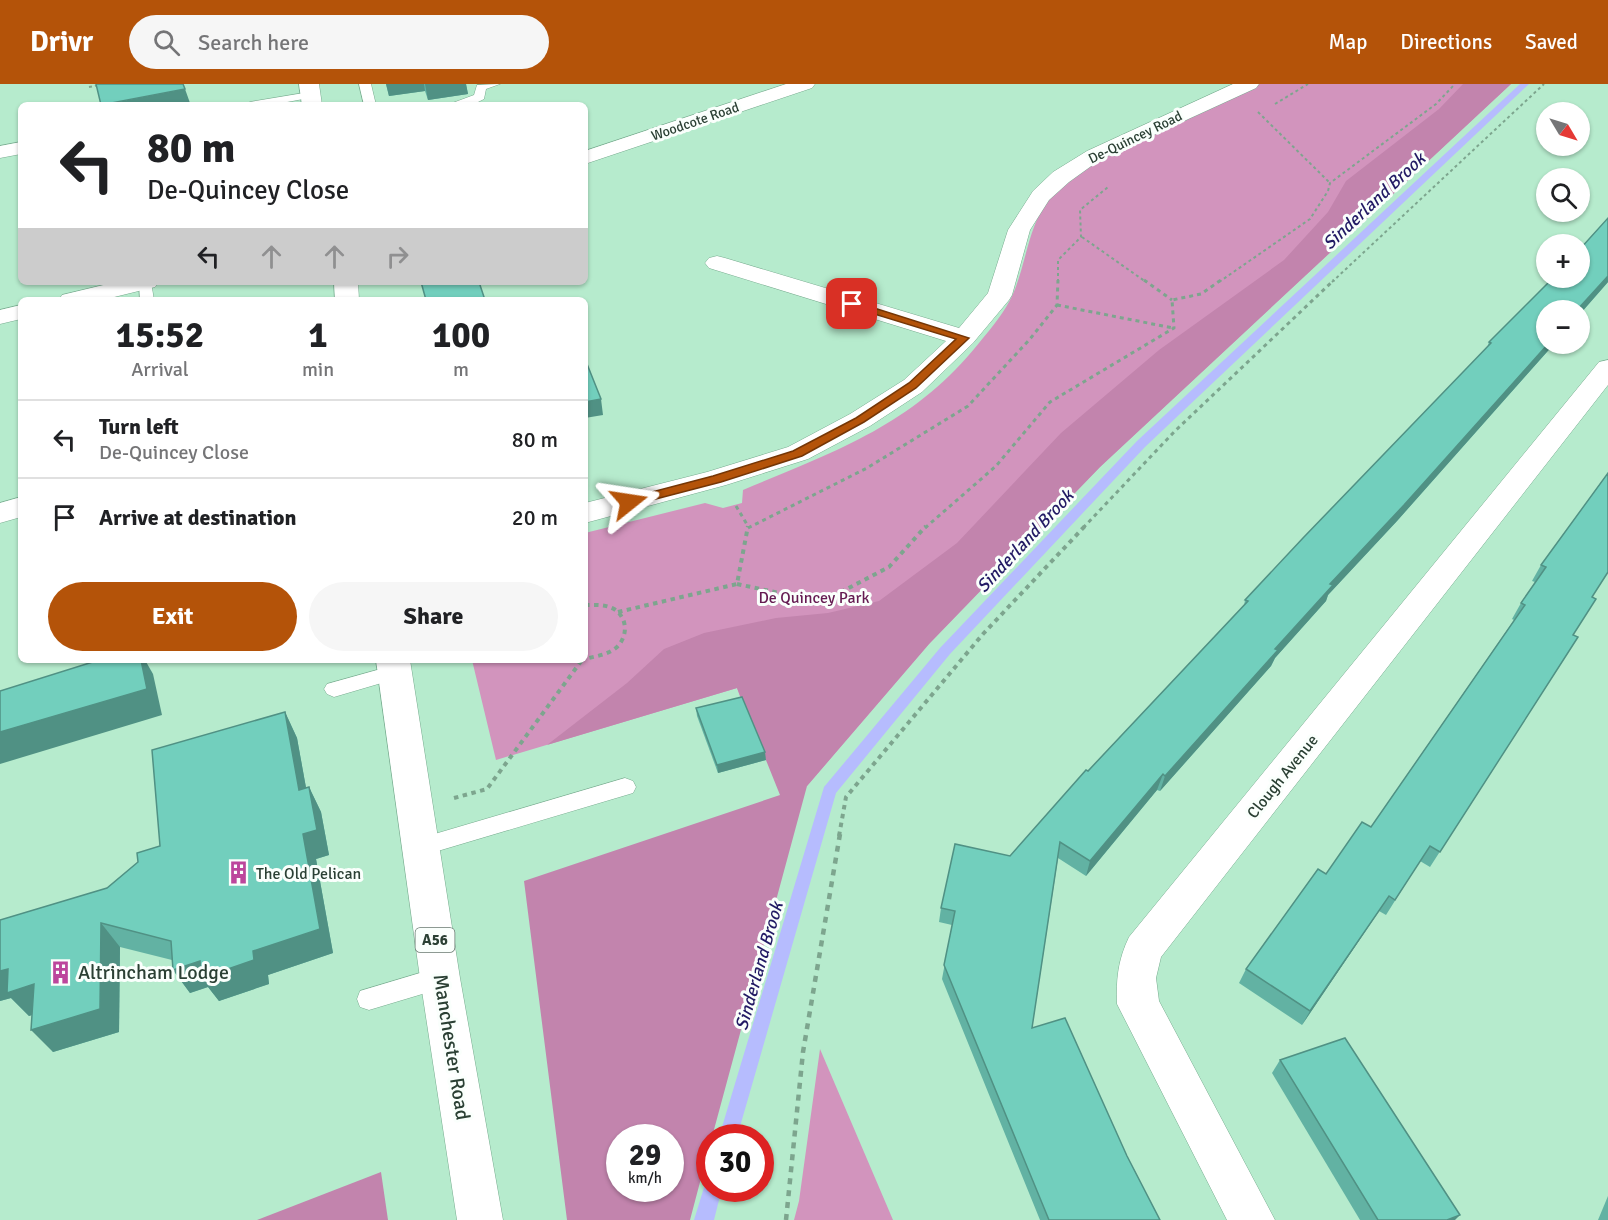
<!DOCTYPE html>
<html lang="en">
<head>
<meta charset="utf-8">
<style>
  :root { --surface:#fff; --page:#f6f6f6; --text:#202124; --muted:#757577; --line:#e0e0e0; --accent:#b45309 }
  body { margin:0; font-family:Signika,sans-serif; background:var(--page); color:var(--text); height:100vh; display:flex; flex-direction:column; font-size:22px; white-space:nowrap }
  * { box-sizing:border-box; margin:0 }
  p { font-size:20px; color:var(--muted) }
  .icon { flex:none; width:33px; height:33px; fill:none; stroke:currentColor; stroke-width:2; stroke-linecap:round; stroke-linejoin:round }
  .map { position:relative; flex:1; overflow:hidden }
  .details { position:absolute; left:18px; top:213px; width:570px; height:366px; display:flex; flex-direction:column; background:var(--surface); border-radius:9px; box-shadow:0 2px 4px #0004 }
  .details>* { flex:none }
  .banner { position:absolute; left:18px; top:18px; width:570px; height:183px; border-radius:9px; box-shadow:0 2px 4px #0004; background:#fff; color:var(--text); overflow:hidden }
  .needle { width:39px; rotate:128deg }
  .buttons { position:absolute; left:1536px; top:18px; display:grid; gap:12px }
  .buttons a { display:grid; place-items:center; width:54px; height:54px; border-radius:50%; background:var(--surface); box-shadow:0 2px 4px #0004; font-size:30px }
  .speed { position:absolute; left:606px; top:1040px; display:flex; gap:12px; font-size:30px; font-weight:700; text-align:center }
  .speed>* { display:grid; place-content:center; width:78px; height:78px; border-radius:50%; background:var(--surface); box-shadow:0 2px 4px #0004; line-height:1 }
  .speed small { font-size:15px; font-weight:400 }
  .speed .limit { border:9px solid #d22; background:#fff; color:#111 }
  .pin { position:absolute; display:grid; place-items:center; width:51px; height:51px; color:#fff; margin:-26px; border-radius:12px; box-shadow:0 3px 9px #0006 }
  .me { position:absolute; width:66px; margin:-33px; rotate:75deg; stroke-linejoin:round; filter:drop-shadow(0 0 4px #0008) }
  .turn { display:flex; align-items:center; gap:21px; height:126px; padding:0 30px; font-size:27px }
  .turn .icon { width:78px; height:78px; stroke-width:2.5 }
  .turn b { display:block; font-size:42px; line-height:51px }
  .lanes { display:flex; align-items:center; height:57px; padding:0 30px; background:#0003; justify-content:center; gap:30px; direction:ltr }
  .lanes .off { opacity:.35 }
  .eta { display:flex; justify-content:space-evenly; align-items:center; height:102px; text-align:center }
  .eta b { font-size:36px; font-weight:700; line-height:42px }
  .button { display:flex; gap:12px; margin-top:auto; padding:12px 30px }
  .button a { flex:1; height:69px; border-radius:36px; background:var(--accent); color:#fff; font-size:24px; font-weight:700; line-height:69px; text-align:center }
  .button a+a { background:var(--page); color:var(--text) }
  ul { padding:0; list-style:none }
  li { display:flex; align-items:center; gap:18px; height:78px; padding:0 30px; border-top:2px solid var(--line) }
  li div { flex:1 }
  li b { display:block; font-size:22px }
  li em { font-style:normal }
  header { display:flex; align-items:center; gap:36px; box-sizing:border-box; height:84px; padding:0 30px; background:var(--accent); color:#fff }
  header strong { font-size:28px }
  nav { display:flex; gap:33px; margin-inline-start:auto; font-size:21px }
  .search { width:420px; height:54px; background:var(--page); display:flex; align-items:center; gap:15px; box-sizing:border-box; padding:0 21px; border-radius:33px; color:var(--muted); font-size:22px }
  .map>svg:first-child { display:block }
  .green { fill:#d294bd }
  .forest { fill:#c284ad; fill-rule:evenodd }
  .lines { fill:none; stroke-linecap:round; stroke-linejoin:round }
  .stream { fill:#b6bcfe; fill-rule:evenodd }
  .lane-casing { stroke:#78ab8f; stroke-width:1 }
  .street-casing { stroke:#78ab8f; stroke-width:1 }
  .secondary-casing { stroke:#78ab8f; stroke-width:1 }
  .highway-casing { stroke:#78ab8f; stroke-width:1 }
  .path-far3 { stroke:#7da58e; stroke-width:2; stroke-dasharray:3 3; stroke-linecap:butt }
  .path-far2 { stroke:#7da58e; stroke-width:3; stroke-dasharray:4 4; stroke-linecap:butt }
  .path-far1 { stroke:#7da58e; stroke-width:4; stroke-dasharray:4.5 4.5; stroke-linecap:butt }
  .path { stroke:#7da58e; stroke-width:4.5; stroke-dasharray:6 6; stroke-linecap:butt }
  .lane { fill:#fff; fill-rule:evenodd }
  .street { fill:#fff; fill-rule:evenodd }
  .secondary { fill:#fff; fill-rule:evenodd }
  .highway { fill:#fff; fill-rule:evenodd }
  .wall { fill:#62b2a3 }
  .shaded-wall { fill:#509184 }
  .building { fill:#72cfbd; stroke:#509184; stroke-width:1.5 }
  .route { fill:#b45309; stroke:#753606; stroke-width:1.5 }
  .labels { text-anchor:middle; stroke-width:6; stroke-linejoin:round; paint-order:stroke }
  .far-street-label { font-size:14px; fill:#2b4034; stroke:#fafffc }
  .shield { fill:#fafffc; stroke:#697970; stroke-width:1.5 }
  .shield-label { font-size:15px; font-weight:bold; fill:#2b4034 }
  .park-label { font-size:16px; fill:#651b52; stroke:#fafffc }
  .street-label { font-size:16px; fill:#2b4034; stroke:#fafffc }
  .poi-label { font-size:16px; fill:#2b4034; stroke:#fafffc; text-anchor:start }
  .water-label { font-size:18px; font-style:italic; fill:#221a64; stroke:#fafffc }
  .near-poi-label { font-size:20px; fill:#2b4034; stroke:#fafffc; text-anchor:start }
  .near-street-label { font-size:20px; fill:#2b4034; stroke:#fafffc }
</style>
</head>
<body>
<header>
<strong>Drivr</strong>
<div class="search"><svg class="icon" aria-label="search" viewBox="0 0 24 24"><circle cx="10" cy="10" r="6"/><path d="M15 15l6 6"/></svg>Search here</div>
<nav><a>Map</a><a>Directions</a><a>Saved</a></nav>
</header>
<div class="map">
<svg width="1608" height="1136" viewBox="0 0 1608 1136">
  <rect width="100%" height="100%" fill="#b6ebcd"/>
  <g class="green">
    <path d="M1257,0H1511L1100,383L929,560L807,702L743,621L737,604L496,676L472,576H585V449L705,419L723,424L742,419L743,406C838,366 913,341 979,259C992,243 1005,228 1013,210C1027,177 1028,142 1050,113C1078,77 1126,59 1166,41C1196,28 1227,14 1257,0Z"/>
    <polygon points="820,965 893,1136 794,1136 799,1117"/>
  </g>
  <g class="forest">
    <path d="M1463,0H1511L1100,383L929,560L807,702L712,1053H710L709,1064L690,1136H567L524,797L780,711L737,604L547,661L627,599L664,565L704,549L776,534L828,529L879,517L957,459L1061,349L1159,266L1284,176L1328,128L1346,97L1439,25ZM620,1053H670V1104H620Z"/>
    <polygon points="381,1088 388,1136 257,1136"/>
  </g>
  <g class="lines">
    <g class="stream">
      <polygon points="1520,0 1529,0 1145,363 950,570 836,709 737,1053 719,1053 824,703 940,564 1137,357"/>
      <polygon points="710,1096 710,1104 722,1104 714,1136 694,1136 706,1097"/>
    </g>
    <defs>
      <g id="lane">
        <polygon points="359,0 371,0 376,21 364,21"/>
        <polygon points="500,0 486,5 484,15 472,21 447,21 474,11 477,1"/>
        <polygon points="310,8 316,11 314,13 271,21 244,21 250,18"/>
        <polygon points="139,198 151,198 154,216 140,216"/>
        <polygon points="395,581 402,583 405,588 402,593 334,613 327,610 324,605 327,600"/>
        <polygon points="625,694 633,697 636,703 633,709 421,772 413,770 410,763 413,756 421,754"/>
        <polygon points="440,883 449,886 452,894 449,902 369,926 360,923 357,915 360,907"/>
      </g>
      <g id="street">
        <polygon points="786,0 815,0 812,4 585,80 585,67"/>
        <polygon points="1233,0 1259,0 1256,4 1101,75 1069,98 1049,116 1030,146 1012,211 1009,216 973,259 922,308 870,342 808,375 726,401 585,439 585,419 707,388 788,363 850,330 904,296 946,257 709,184 705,179 709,174 717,172 725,174 959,244 988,209 1008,146 1033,107 1053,88 1087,67"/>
        <polygon points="21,58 21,70 0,74 0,62"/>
        <path d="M1608,276V301L1161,873L1156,894L1159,917L1275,1136H1227L1117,920C1116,895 1118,876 1129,853L1599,278Z"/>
        <polygon points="21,413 21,433 0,439 0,419"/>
      </g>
      <g id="secondary">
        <polygon points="116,198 159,198 155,203 102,216 59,216 62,211"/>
        <polygon points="21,221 21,235 0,240 0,226"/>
      </g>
      <g id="highway">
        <polygon points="299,0 319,0 322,21 302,21"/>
        <polygon points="334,198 358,198 359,216 335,216"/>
        <polygon points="376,576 410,576 460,894 503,1136 457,1136 420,894"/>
      </g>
    </defs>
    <use href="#lane" class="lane-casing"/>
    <use href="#street" class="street-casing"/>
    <use href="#secondary" class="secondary-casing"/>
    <use href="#highway" class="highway-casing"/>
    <g class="path-far3">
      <polyline points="89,3 104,0"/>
      <polyline points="1275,20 1308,0"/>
      <polyline points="1258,28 1330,99"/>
      <polyline points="1082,153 1146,198"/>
      <polyline points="1058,198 1058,176 1081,153 1080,126 1108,103"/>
      <polyline points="1219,198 1310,135 1328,107 1330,99 1436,20 1455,0"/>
      <polyline points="1332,198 1544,0"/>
    </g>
    <g class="path-far2">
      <polyline points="1144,196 1172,216"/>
      <polyline points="1057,221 1173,244"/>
      <polyline points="736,422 748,442"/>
      <polyline points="748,444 867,384 968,322 1030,255 1057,221 1058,196"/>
      <polyline points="925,444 996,382 1050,318 1174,244 1172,216 1201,210 1221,196"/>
      <polyline points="1083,444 1174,348 1334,196"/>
    </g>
    <g class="path-far1">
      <polyline points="737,500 822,518 889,483 926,442"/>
      <path d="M585,521C595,521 605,520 614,525C628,534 628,552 617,563C608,571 596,572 585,575"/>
      <polyline points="618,528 737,500 748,442"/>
      <polyline points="454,714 487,705 582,576"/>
      <polyline points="839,752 846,713 983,550 1085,442"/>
    </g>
    <polyline class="path" points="786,1136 803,968 840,750"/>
    <use href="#lane" class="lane"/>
    <use href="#street" class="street"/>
    <use href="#secondary" class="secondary"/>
    <use href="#highway" class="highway"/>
  </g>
  <g class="wall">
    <polygon points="386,0 466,0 468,10 428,16 425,7 389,12"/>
    <polygon points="1608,134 1608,198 1580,230 1580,226 1546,260 1554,260 1397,437 1328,511 1326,517 1275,574 1271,582 1160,707 1157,706 1086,792 1058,774 1032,944 1127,1072 1160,1136 1040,1136 942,895 952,841 939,838 941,824 1010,772 1088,687 1244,522 1245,516 1487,264 1489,258 1553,194"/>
    <polygon points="1608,389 1592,513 1573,551 1578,553 1430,783 1420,777 1386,831 1379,827 1302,941 1239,899 1246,885 1326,790 1371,743 1514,536 1512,535 1521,519 1535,498 1532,497 1541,481"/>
    <polygon points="696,624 766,676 718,689 697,632"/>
    <polygon points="285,628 297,654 306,704 309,703 321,728 329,771 316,775 333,869 268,891 269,900 219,917 208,903 190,909 173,886 172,876 120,863 119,948 53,968 32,931 29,932 11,914 0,917 0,836 107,804 160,762"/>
    <polygon points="1280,976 1455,1136 1360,1136 1272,989"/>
    <polygon points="1608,1112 1608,1136 1598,1136"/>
  </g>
  <g class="shaded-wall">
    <polygon points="386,0 424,0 425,7 389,12"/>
    <polygon points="425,0 466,0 468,10 428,16"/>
    <polygon points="185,5 190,19 177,21 101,21"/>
    <polygon points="1608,192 1608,198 1580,230 1580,226 1577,226"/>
    <polygon points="1548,260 1554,260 1397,437 1328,511 1326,517 1275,574 1271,582 1160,707 1165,692 1330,500"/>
    <polygon points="601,315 603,331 585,334 585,318"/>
    <polygon points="141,576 145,576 153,590 162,631 0,680 0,648"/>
    <polygon points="285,628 297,654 311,731 299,706"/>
    <polygon points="765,668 766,676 718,689 717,681"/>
    <polygon points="1163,690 1157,706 1086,792 1090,777"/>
    <polygon points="309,703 321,728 329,771 316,775 333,869 268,891 269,900 219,917 208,903 190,909 173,886 200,877 253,867"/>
    <polygon points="1389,812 1379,827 1302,941 1310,927"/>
    <polygon points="101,839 120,863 119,948 53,968 31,946"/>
    <polygon points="8,885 34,900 55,923 29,932 11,914 0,917 0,887"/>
    <polygon points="1460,1131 1455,1136 1447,1136"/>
  </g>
  <g class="building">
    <polygon points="96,0 183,0 185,5 101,21"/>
    <polygon points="1608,134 1608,192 1577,226 1546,226 1546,260 1548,260 1404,421 1330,500 1333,501 1275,565 1278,566 1165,692 1163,690 1090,777 1060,758 1032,944 1065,934 1127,1072 1160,1136 1049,1136 944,881 955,827 941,824 955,760 1010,772 1086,686 1088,687 1248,517 1245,516 1303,454 1491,259 1489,258 1553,194 1580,194 1580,165"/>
    <polygon points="421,198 479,198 485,216 426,216"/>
    <polygon points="585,275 601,315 585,318"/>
    <polygon points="1608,389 1608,488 1592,513 1596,515 1573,551 1578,553 1440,768 1430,762 1395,816 1389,812 1310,927 1246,885 1318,785 1326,790 1362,738 1371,743 1525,521 1521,519 1546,483 1541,481"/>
    <polygon points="99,576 141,576 147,605 0,648 0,607"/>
    <polygon points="742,613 765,668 717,681 696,624"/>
    <polygon points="285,628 299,706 309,703 317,746 303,750 320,845 253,867 254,876 202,894 200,877 173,886 171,857 101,839 100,925 31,946 34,900 7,909 8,885 0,887 0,836 107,804 138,778 137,769 160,762 152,666"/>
    <polygon points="1345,954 1460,1131 1447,1136 1378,1136 1280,976"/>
  </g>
  <polygon class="route" points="852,217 969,254 916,304 864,338 802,372 721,398 629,422 625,421 625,415 713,392 793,367 856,334 909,299 956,255 848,222 847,220"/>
  <defs>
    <symbol id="building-bare" viewBox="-9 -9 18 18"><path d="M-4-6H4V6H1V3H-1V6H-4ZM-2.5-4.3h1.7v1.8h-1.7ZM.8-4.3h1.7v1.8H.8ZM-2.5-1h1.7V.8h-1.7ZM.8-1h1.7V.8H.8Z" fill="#bc469c" stroke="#fafffc" stroke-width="2.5" paint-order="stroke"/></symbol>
  </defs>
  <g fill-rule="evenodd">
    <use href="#building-bare" x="222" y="772" width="33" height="33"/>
    <use href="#building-bare" x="44" y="872" width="33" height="33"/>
  </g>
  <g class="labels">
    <g class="far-street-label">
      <text transform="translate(695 37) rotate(-19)" y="5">Woodcote Road</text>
      <text transform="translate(1135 53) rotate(-26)" y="5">De-Quincey Road</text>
    </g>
    <rect class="shield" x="415.5" y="844" width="39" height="24" rx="4.5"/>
    <g class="shield-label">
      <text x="435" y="861">A56</text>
    </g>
    <g class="park-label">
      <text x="814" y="519">De Quincey Park</text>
    </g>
    <g class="street-label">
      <text transform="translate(1282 692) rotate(-51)" y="6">Clough Avenue</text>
    </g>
    <g class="poi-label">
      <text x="256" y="795">The Old Pelican</text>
    </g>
    <g class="water-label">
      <text transform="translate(1374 117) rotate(-43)" y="6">Sinderland Brook</text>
      <text transform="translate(1025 457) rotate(-47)" y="6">Sinderland Brook</text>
      <text transform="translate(759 882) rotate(-74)" y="6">Sinderland Brook</text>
    </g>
    <g class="near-poi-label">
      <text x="78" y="895">Altrincham Lodge</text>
    </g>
    <g class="near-street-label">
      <text transform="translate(452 963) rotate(81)" y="7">Manchester Road</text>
    </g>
  </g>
</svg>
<div class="buttons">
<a><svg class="needle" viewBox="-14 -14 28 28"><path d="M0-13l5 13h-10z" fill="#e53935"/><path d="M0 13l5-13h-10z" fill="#757577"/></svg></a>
<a><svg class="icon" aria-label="search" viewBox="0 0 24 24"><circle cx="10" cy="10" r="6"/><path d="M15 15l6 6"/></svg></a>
<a>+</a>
<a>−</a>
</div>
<div class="speed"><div>29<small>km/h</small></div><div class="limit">30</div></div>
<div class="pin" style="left:852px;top:220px;background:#d93025"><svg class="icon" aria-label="arrive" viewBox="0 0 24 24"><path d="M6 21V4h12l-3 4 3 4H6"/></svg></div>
<svg class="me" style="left:629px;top:418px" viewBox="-20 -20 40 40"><path d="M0-17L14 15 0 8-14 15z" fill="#b45309" stroke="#fff" stroke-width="4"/></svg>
<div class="banner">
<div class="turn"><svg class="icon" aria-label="left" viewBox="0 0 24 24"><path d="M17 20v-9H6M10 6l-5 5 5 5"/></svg><div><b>80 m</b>De-Quincey Close</div></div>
<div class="lanes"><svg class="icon" aria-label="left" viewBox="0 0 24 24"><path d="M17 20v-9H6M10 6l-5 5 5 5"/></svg><svg class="icon off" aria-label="ahead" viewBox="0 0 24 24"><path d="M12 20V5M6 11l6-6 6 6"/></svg><svg class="icon off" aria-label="ahead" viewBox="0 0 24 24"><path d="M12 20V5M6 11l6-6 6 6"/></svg><svg class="icon off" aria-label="right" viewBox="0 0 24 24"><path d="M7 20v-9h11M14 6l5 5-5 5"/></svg></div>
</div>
<section class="details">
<div class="eta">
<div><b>15:52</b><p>Arrival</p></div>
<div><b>1</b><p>min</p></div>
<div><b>100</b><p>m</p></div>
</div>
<ul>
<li><svg class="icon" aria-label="left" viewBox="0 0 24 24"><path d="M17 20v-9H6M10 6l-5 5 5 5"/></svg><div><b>Turn left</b><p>De-Quincey Close</p></div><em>80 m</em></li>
<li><svg class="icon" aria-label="arrive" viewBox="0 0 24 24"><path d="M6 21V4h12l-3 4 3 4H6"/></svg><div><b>Arrive at destination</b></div><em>20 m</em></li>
</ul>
<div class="button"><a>Exit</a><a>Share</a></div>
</section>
</div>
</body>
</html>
